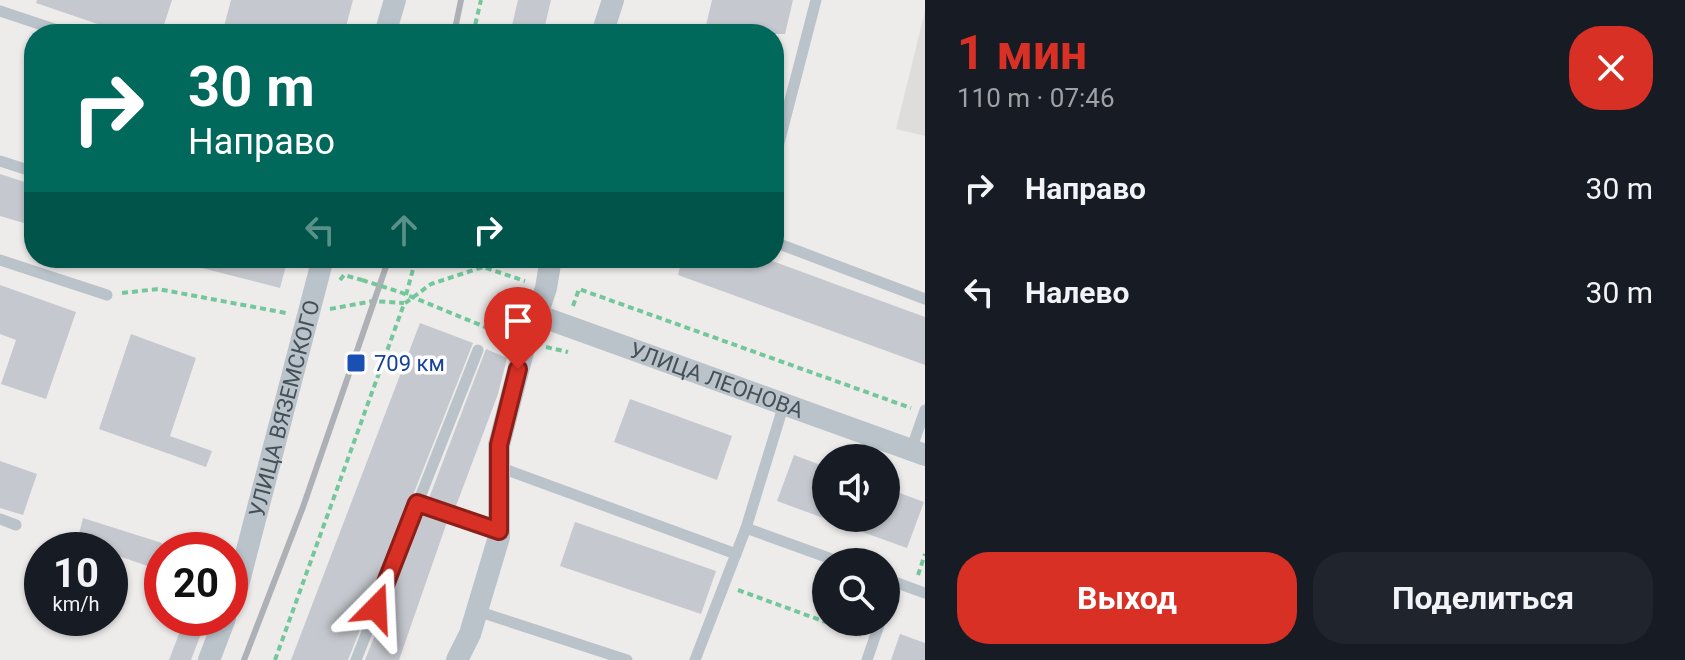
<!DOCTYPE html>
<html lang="ru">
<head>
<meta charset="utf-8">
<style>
  :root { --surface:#171b24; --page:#20242c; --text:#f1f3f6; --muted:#9ea1a6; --accent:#d93025 }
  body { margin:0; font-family:Roboto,sans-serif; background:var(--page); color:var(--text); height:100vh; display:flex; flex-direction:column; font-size:30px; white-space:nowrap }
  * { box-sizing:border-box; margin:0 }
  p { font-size:26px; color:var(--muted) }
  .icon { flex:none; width:44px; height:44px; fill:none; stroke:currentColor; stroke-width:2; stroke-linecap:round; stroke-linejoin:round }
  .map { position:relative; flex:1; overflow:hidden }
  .panel { display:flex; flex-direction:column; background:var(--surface); width:760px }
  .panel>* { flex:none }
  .top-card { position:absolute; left:24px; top:24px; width:760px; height:244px; border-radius:32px; box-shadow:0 2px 6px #0004; background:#00695c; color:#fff; overflow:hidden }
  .tools { position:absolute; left:812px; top:444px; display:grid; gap:16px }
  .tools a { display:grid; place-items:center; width:88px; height:88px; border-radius:50%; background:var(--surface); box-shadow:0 2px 6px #0004; font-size:40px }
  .speed { position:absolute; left:24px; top:532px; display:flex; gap:16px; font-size:40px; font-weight:700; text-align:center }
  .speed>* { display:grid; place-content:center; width:104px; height:104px; border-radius:50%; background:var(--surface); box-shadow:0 2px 6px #0004; line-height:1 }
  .speed small { font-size:20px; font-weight:400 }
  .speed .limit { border:12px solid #d22; background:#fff; color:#111 }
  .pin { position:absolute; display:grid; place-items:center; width:68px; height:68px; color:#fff; margin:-82px -34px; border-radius:50% 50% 50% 0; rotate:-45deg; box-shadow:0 0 8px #0007 }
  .pin .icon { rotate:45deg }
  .me { position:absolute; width:88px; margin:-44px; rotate:21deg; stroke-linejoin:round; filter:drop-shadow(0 0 6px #0008) }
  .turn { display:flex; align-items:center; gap:28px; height:168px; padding:0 32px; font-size:36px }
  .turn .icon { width:104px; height:104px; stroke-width:2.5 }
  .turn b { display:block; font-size:56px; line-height:68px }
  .lanes { display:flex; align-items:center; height:76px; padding:0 32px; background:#0003; justify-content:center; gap:40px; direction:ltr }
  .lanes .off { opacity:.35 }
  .round { display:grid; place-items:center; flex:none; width:84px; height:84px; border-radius:32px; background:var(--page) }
  .head { display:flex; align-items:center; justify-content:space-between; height:136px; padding:0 32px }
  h1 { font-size:48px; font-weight:700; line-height:60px; color:var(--accent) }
  .action { display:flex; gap:16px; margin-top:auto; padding:16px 32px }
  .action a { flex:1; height:92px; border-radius:32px; background:var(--accent); color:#fff; font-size:32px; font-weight:700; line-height:92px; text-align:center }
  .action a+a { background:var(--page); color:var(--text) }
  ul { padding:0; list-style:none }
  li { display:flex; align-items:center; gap:24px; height:104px; padding:0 32px }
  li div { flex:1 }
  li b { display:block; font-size:30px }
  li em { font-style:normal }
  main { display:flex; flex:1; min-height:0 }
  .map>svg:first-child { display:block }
  .education { fill:#dfdcdc }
  .building { fill:#c5c8ce }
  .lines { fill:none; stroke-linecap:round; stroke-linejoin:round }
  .path { stroke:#73c79b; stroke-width:4; stroke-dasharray:6 4; stroke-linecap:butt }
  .service { stroke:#bac3ca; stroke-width:11 }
  .minor { stroke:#bac3ca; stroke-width:22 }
  .rail { stroke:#adb1b5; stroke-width:6 }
  .path-bridge { stroke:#73c79b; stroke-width:4; stroke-dasharray:6 4; stroke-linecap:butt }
  .route-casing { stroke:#8d1f18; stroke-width:20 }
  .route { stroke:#d93025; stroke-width:14 }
  .transit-dot { fill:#1a4fb4; stroke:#fff; stroke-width:3 }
  .labels { text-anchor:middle; stroke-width:7; stroke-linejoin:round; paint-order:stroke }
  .transit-label { font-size:22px; fill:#164399; stroke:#fff; text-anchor:start }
  .street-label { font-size:22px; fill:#454f57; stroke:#fff }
</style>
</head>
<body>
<main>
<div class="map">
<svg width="925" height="660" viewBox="0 0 925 660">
  <rect width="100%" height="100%" fill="#eeebeb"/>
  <polygon class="education" points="925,11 925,136 896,129"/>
  <g class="building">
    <polygon points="37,0 172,0 161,34 127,34 36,3"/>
    <polygon points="231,0 353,0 344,34 222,34"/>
    <polygon points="518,0 551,0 543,34 510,34"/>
    <polygon points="712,0 793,0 785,34 704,34"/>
    <polygon points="0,174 34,185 34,226 0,216"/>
    <polygon points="187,258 288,258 280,288 186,264"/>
    <polygon points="682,258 764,258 925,317 925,365 678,275"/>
    <polygon points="0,285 76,312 46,399 1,384 16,340 0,334"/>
    <polygon points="420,323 473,343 348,660 291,660"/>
    <polygon points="131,334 196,358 170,436 212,451 206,467 99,429"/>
    <polygon points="486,349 507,358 498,394 456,506 453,506 429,498"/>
    <polygon points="630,399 732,436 717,480 614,442"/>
    <polygon points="794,455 826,467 826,519 777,501"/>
    <polygon points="0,461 37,474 23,515 0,508"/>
    <polygon points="886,488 924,502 907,548 829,520 830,518 886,518"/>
    <polygon points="423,514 447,522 399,660 365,660"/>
    <polygon points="83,518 162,543 162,571 110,553 110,550 100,550 77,542"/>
    <polygon points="575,522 716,571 701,614 560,566"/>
    <polygon points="185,618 207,618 191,660 169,660"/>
    <polygon points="900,634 925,643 925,660 891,660"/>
  </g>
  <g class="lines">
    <g class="path">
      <polyline points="473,34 481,0"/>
      <polyline points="340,280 344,275 362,280"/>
      <polyline points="400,292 507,336"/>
      <polyline points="122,293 158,289 286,313"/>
      <polyline points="406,295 416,258"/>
      <polyline points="573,306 579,289 911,408"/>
      <polyline points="330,309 373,301 404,303"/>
      <polyline points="546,347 568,352"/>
      <polyline points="918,575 925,554"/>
      <polyline points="738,590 861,635"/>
      <polyline points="275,660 404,304 431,284 483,267 525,281"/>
    </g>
    <g class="service">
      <polyline points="0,11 69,34"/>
      <polyline points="0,161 34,172"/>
      <polyline points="774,162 816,0"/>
      <polyline points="774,242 925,299"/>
      <polyline points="0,260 107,295"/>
      <polyline points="784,404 746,528 840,562"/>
      <polyline points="911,450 925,410"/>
      <polyline points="499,467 736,554"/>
      <polyline points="417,503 499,531"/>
      <polyline points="0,519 16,525"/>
      <polyline points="886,579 925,593"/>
      <polyline points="886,604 893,582"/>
      <polyline points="477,611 627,660"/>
      <polyline points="356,660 478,350"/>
      <polyline points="695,660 746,528"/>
      <polyline points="867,660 880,622"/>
    </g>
    <g class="minor">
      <polyline points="385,34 395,0"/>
      <polyline points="602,34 613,0"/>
      <path id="s1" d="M551,258L546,288L537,315L925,455"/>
      <path id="s2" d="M230,605L238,585L323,258"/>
      <polyline points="209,660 225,618"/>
      <polyline points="457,660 470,634 499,537 499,445 525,344 537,315"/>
    </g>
    <g class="rail">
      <polyline points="454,34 461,0"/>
      <polyline points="244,660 303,507 389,258"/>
    </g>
    <polyline class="path-bridge" points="362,280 400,292"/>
  </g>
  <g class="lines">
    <defs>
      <polyline id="route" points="376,608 417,503 499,531 499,445 518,369"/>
    </defs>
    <use href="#route" class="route-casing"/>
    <use href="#route" class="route"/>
  </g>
  <rect class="transit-dot" x="346" y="353" width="20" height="20" rx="4"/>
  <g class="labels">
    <g class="transit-label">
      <text x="374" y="371">709 км</text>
    </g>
    <g class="street-label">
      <text dy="8" stroke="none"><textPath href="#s1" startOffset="250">УЛИЦА ЛЕОНОВА</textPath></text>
      <text dy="8" stroke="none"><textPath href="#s2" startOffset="204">УЛИЦА ВЯЗЕМСКОГО</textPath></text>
    </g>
  </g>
</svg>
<div class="tools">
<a><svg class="icon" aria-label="sound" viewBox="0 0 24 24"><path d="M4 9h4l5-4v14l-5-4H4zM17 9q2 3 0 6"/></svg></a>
<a><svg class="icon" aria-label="search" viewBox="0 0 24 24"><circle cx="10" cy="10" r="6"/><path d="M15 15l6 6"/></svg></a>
</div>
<div class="speed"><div>10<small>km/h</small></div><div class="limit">20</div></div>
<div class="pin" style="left:518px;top:369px;background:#d93025"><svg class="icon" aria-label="arrive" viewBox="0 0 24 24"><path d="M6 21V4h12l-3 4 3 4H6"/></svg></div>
<svg class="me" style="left:376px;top:608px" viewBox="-20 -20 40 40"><path d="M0-17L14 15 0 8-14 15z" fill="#d93025" stroke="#fff" stroke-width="4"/></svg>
<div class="top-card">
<div class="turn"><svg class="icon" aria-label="right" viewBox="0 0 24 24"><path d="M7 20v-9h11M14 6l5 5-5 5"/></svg><div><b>30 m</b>Направо</div></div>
<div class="lanes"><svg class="icon off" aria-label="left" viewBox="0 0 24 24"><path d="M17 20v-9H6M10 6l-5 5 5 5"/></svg><svg class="icon off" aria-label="ahead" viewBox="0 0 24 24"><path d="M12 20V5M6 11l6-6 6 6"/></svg><svg class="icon" aria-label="right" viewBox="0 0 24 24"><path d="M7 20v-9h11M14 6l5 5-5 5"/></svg></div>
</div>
</div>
<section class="panel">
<div class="head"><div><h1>1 мин</h1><p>110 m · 07:46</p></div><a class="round" style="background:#d93025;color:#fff"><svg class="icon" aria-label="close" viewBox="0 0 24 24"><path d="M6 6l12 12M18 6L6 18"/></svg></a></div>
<ul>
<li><svg class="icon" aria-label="right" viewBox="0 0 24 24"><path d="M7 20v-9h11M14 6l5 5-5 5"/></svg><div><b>Направо</b></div><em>30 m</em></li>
<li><svg class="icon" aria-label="left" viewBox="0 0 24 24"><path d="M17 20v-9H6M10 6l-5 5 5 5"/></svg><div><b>Налево</b></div><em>30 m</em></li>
</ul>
<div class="action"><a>Выход</a><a>Поделиться</a></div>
</section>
</main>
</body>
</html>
